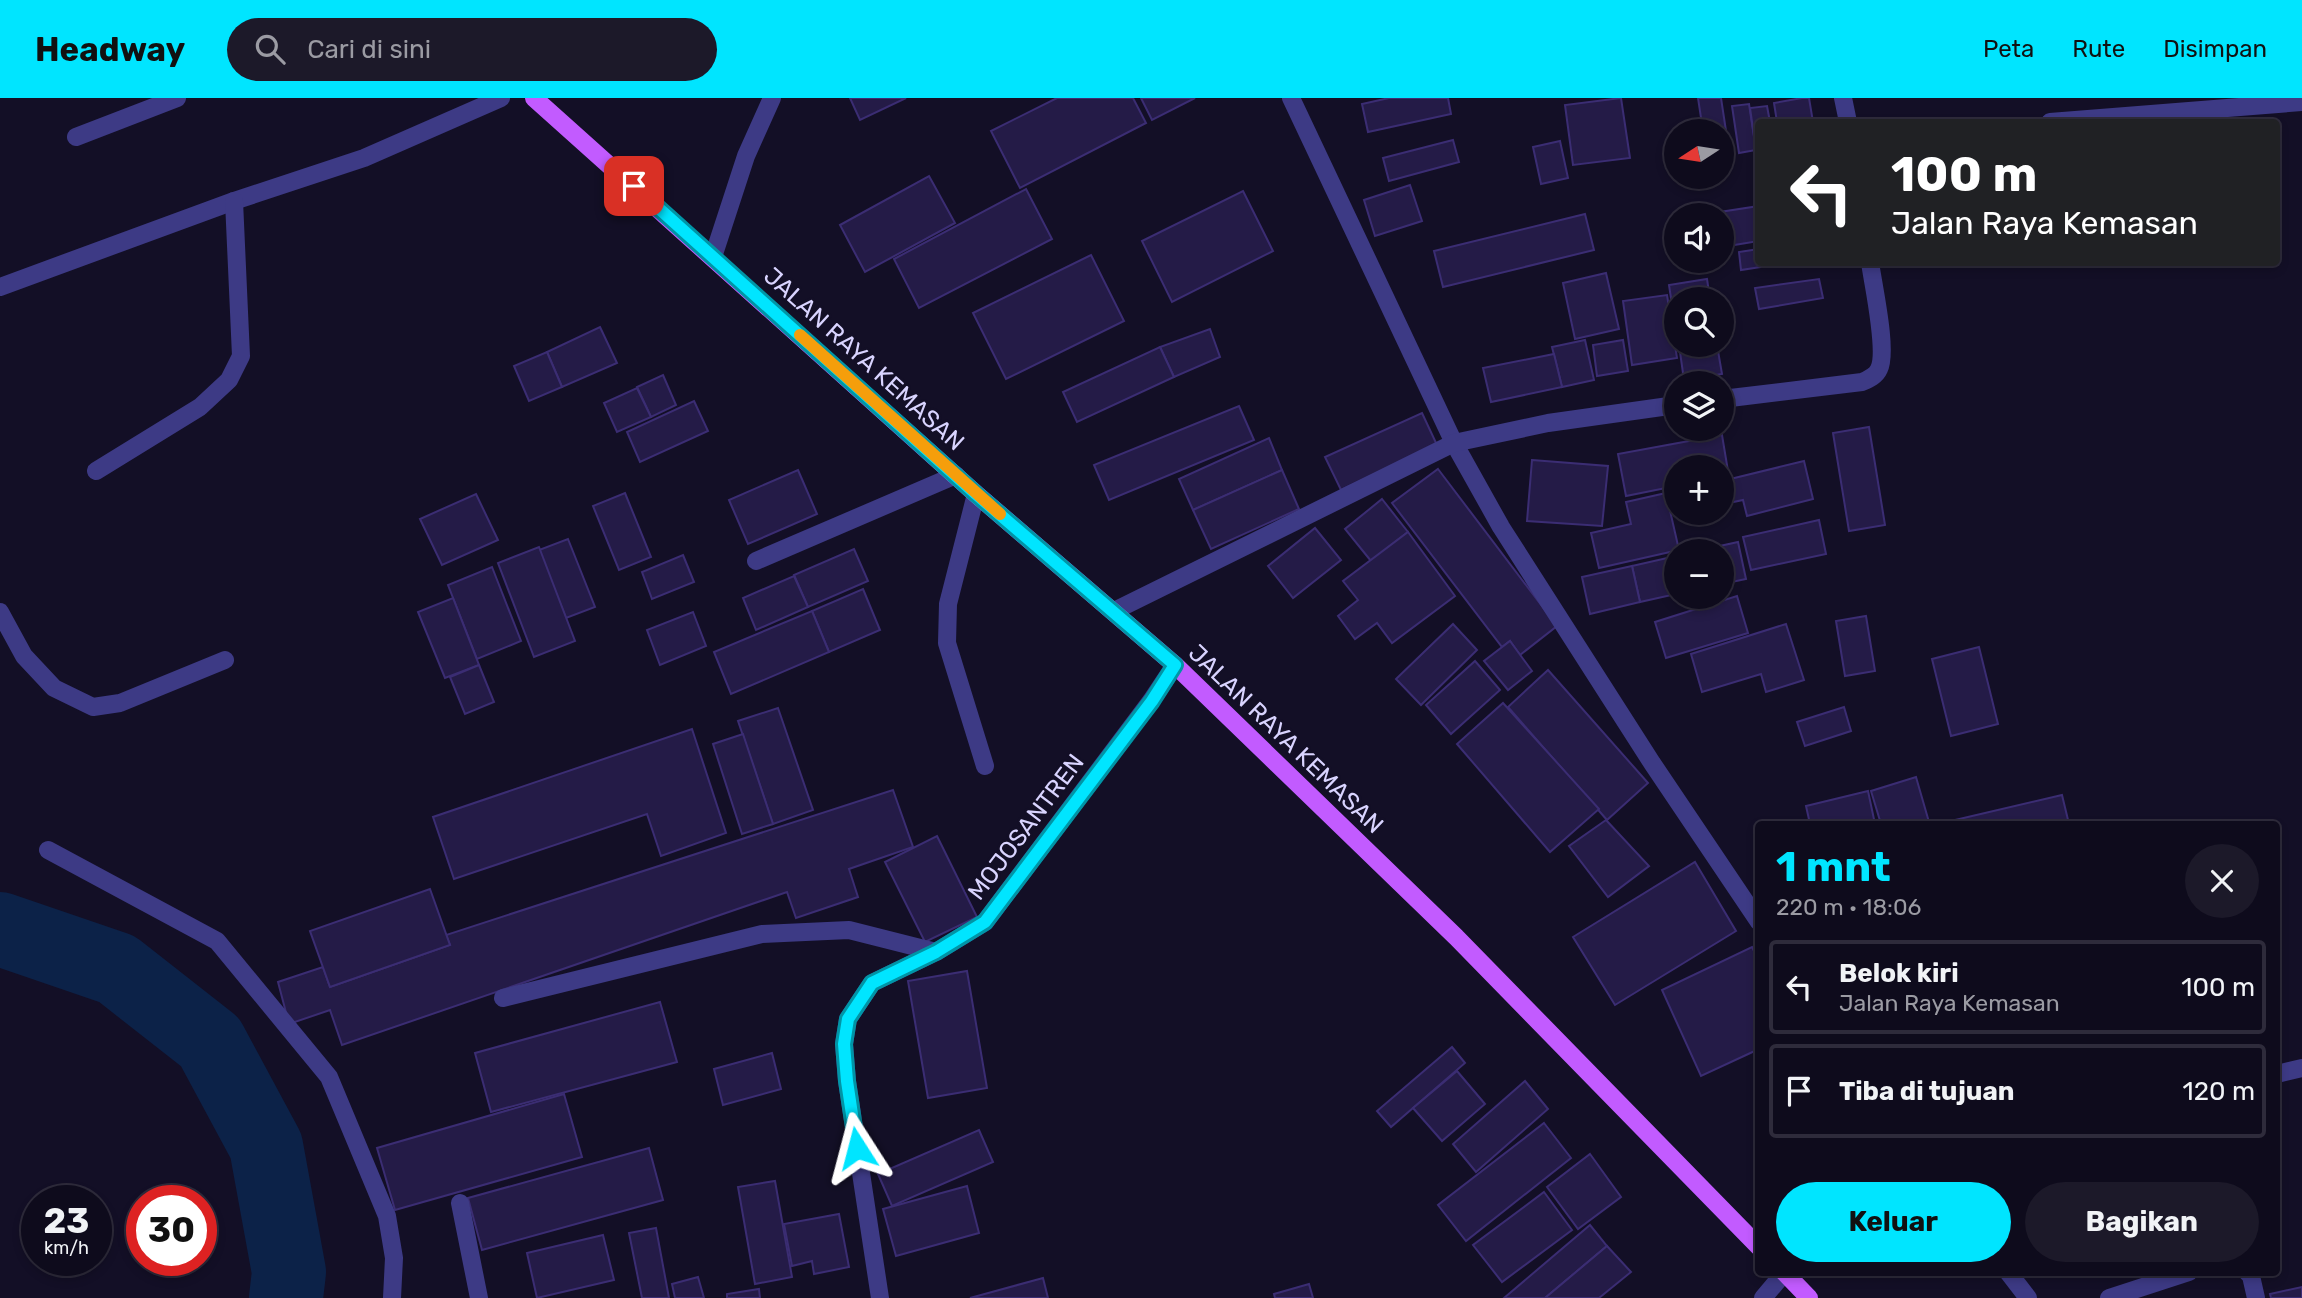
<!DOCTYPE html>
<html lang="id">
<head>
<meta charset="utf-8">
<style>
  :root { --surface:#0e0b1c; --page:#1c1929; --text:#f1f3f6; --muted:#9b9ba3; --line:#2e2b3b; --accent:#00e5ff }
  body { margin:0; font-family:Rubik,sans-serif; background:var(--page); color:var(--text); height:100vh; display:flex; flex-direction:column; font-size:26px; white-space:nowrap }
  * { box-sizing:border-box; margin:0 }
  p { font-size:23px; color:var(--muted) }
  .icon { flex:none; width:38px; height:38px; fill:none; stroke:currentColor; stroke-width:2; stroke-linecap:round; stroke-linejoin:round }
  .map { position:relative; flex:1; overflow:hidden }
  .details { position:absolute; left:1755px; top:723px; width:525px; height:455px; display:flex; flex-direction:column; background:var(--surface); border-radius:7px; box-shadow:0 4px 10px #0003,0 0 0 2px var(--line) }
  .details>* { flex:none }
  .banner { position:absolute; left:1755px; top:21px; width:525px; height:147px; border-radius:7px; box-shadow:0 4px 10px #0003,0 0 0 2px var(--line); background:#202124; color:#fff; overflow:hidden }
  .needle { width:46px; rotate:258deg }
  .tools { position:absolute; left:1664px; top:21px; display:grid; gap:14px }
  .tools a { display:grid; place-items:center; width:70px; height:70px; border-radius:50%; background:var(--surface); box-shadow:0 4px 10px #0003,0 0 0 2px var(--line); font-size:35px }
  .speed { position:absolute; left:21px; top:1087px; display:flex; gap:14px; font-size:35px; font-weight:700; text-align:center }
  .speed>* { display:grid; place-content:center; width:91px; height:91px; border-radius:50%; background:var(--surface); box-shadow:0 4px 10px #0003,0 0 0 2px var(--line); line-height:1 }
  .speed small { font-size:18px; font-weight:400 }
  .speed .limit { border:10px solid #d22; background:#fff; color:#111 }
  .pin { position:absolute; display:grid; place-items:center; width:60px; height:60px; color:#fff; margin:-30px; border-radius:14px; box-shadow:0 4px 10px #0006 }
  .me { position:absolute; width:77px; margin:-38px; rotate:351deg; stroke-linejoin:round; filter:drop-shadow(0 0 5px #0008) }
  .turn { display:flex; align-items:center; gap:24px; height:147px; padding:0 21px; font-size:32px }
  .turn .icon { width:91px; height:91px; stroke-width:2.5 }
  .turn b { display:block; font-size:49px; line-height:60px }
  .round { display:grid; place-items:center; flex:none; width:74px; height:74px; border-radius:37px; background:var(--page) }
  .summary { display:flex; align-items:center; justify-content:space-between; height:119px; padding:0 21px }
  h1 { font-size:42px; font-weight:700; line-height:52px; color:var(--accent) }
  .cta { display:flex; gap:14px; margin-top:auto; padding:14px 21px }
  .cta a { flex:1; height:80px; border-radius:42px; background:var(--accent); color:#111; font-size:28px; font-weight:700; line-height:80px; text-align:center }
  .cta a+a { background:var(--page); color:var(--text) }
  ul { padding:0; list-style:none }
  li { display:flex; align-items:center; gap:21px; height:94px; margin:0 14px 10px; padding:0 7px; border:4px solid var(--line); border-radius:7px }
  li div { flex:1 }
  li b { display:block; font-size:26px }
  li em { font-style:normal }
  header { display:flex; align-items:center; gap:42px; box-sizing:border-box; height:98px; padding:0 35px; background:var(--accent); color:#111 }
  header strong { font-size:33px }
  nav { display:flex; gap:38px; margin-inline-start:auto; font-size:24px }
  .search { width:490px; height:63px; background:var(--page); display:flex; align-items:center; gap:18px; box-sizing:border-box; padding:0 24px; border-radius:38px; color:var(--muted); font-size:26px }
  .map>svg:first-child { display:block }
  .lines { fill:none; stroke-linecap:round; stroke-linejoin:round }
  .river { stroke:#0c2248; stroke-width:74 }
  .building { fill:#241b47; stroke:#3b2d73; stroke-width:2 }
  .minor { stroke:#3d3a85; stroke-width:18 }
  .major { stroke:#c25bff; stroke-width:18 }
  .route-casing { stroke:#0095a6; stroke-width:18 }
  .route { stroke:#00e5ff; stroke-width:12 }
  .slow { stroke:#f59e0b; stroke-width:12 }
  .labels { text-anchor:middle; stroke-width:5; stroke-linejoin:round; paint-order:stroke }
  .street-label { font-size:24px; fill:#d9d4ff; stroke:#130f26 }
</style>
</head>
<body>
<header>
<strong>Headway</strong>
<div class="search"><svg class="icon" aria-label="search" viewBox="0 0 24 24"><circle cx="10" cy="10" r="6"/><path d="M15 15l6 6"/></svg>Cari di sini</div>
<nav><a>Peta</a><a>Rute</a><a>Disimpan</a></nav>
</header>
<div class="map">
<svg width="2302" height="1200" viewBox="0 0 2302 1200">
  <rect width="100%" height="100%" fill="#130f26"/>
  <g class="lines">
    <polyline class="river" points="0,831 117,871 210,944 266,1048 289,1174 286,1200"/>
  </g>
  <g class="building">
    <polygon points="850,0 906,0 860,22"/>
    <polygon points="1057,0 1133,0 1146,25 1020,90 991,33"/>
    <polygon points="1141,0 1195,0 1152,22"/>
    <polygon points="1389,0 1448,0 1451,16 1368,34 1362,6"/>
    <polygon points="1621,0 1630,60 1573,67 1565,7"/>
    <polygon points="1698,0 1721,0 1730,59 1722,61 1722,33 1703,33"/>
    <polygon points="1802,0 1809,0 1813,24 1777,24 1774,5"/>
    <polygon points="1749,6 1756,52 1739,55 1732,8"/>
    <polygon points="1767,8 1770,24 1759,24 1759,51 1756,52 1750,10"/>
    <polygon points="1453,42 1459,64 1389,83 1383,60"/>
    <polygon points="1560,43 1568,80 1541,86 1533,49"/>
    <polygon points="929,78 955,125 865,174 840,127"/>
    <polygon points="1410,87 1422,123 1375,138 1364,102"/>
    <polygon points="1026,91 1052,141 919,210 894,161"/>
    <polygon points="1243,93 1273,153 1172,204 1142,143"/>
    <polygon points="1759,108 1759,143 1722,149 1722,117 1700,117"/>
    <polygon points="1585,116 1594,152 1443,189 1434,153"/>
    <polygon points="1759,151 1759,164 1794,164 1741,172 1739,154"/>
    <polygon points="1091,157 1124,223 1006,281 973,215"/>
    <polygon points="1606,175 1619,231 1575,241 1563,185"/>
    <polygon points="1707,181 1710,201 1676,201 1676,233 1669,187"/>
    <polygon points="1819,181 1823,200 1759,211 1755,190"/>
    <polygon points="1667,197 1677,260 1632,267 1623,203"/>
    <polygon points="600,229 617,265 562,289 547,254"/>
    <polygon points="1210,231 1220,259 1174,279 1160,249"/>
    <polygon points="1585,242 1594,282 1562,289 1552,249"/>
    <polygon points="1623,242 1628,273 1597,278 1593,247"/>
    <polygon points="1679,247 1717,247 1722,276 1684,282"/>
    <polygon points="1160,249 1174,279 1077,324 1063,294"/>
    <polygon points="547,254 562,289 529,303 514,268"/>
    <polygon points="1554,256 1562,289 1491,304 1483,270"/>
    <polygon points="663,277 676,307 651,319 637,289"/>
    <polygon points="637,290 651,319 617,334 604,305"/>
    <polygon points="694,303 708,333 640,364 627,334"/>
    <polygon points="1239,308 1254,342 1109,402 1094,367"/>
    <polygon points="1422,315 1437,347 1341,392 1325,359"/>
    <polygon points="1869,329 1885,427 1849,433 1833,335"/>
    <polygon points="1722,337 1729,379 1722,380 1722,369 1676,369 1676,388 1626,398 1618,356"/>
    <polygon points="1269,340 1282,372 1193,412 1179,381"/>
    <polygon points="1532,362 1608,368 1602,428 1527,423"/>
    <polygon points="1804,363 1813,401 1747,418 1743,402 1724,406 1722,383"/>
    <polygon points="1438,371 1557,528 1520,557 1510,543 1502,549 1392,405"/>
    <polygon points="798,372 817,416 748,446 729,402"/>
    <polygon points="1282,372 1299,411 1211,451 1193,412"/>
    <polygon points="625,395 651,459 619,472 593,408"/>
    <polygon points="1666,395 1679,452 1599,470 1591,435 1631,426 1626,404"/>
    <polygon points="476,396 498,442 442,467 420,421"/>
    <polygon points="1382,401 1408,434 1371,463 1345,431"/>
    <polygon points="1819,422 1826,456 1751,472 1743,439"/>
    <polygon points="1315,430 1341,462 1293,500 1268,468"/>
    <polygon points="1408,434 1455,498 1392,545 1377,525 1355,541 1338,518 1358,502 1343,483"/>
    <polygon points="568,441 595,509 566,520 539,452"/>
    <polygon points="1738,444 1746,481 1722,486 1722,453 1697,453"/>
    <polygon points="539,449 575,543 534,559 498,465"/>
    <polygon points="854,451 868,483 808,509 794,477"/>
    <polygon points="683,457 694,484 652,501 642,474"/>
    <polygon points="1676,458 1676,496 1640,504 1632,468"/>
    <polygon points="1632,468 1640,504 1590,516 1582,479"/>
    <polygon points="492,469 521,543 477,561 448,487"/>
    <polygon points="794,478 808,509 756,532 743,500"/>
    <polygon points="863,491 880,532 829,554 812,513"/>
    <polygon points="1737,498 1748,535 1666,560 1655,524"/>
    <polygon points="453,500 479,567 445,580 418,514"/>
    <polygon points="812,513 829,554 731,596 714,554"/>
    <polygon points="693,514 706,548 660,567 647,532"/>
    <polygon points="1866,518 1875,573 1845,578 1836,523"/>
    <polygon points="1453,526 1477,552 1421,607 1396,581"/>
    <polygon points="1786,526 1804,582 1766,594 1761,576 1702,594 1691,556"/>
    <polygon points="1510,543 1532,573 1508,592 1484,563"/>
    <polygon points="1979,549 1998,626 1951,638 1932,561"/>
    <polygon points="1475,563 1500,592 1451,636 1426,607"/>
    <polygon points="479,567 494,604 465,616 450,579"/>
    <polygon points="1548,572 1648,685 1607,722 1508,609"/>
    <polygon points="1503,605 1599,711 1550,754 1457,646"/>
    <polygon points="1844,609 1851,633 1805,648 1797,624"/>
    <polygon points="778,610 813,712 773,726 738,623"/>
    <polygon points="692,631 726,735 661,758 647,716 454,781 433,719"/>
    <polygon points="743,636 773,726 742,736 713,646"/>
    <polygon points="1916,679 1929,724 1922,726 1881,726 1871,693"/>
    <polygon points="893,692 913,749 849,771 858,799 796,820 787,794 342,947 330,912 289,926 278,884 323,869 330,889 450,847 446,837"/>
    <polygon points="1868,693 1875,726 1810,726 1806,708"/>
    <polygon points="2062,697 2069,726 1956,726 1955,722"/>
    <polygon points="1606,722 1649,768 1608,799 1569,748"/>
    <polygon points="937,738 977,819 925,844 885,764"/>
    <polygon points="1695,764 1736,833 1615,907 1573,839"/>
    <polygon points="430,791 450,847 330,889 310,833"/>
    <polygon points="1752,849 1759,863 1759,951 1701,978 1662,892"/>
    <polygon points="967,873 987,990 928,1000 908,883"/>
    <polygon points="660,904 677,964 491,1014 475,955"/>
    <polygon points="1452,949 1465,965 1391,1029 1377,1013"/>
    <polygon points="772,955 781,991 723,1007 714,971"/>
    <polygon points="1457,973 1485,1006 1442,1043 1413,1010"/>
    <polygon points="1525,983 1548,1011 1476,1074 1453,1046"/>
    <polygon points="564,996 582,1059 395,1112 377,1050"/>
    <polygon points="1544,1025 1571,1060 1466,1143 1438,1107"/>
    <polygon points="979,1032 993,1064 892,1108 878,1076"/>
    <polygon points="649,1050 663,1102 482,1152 468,1100"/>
    <polygon points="1590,1056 1621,1099 1578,1131 1547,1089"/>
    <polygon points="775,1083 792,1179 755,1186 738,1089"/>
    <polygon points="967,1088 979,1135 896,1158 883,1111"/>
    <polygon points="1544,1094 1572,1132 1502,1184 1473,1147"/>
    <polygon points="839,1116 849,1169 814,1176 812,1163 792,1168 784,1126"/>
    <polygon points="1590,1127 1607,1148 1545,1200 1504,1200"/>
    <polygon points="656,1130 669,1200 642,1200 629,1135"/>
    <polygon points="603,1137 614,1182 537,1200 527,1155"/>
    <polygon points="1607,1148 1631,1174 1599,1200 1545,1200"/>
    <polygon points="698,1179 704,1200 675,1200 672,1186"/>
    <polygon points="1043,1180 1048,1200 970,1200"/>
    <polygon points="1309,1186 1313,1200 1275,1200 1274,1196"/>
    <polygon points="2302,1189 2302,1200 2271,1200 2270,1196"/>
    <polygon points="759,1191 760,1200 727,1200 727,1196"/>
  </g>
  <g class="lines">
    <g class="minor">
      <polyline points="1291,0 1454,345 1501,429 1652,665 1759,824"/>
      <polyline points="1843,0 1848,24"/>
      <polyline points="2050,24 2302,4"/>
      <polyline points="76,39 177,0"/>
      <polyline points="713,159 746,58 772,0"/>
      <polyline points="0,189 234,103 364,60 501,0"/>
      <path d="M1722,301L1862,284C1869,281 1876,278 1879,271C1888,253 1873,187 1870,164"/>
      <polyline points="96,373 200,309 229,282 241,258 234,103"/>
      <polyline points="976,396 948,506 947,545 985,668"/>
      <polyline points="756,463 956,377"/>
      <polyline points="1114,513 1454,345 1548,325 1676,307"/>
      <polyline points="0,514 24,558 54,590 93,609 120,605 225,562"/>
      <polyline points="48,752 217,843 329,979 387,1118 394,1160 392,1200"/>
      <polyline points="503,900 762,836 849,832 936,854"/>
      <polyline points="2277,976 2302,970"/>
      <polyline points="460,1105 479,1200"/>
      <polyline points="2008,1174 2028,1200"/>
      <polyline points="2247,1174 2251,1178 2256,1200"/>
      <polyline points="880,1200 847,983 844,946 848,921 872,885 936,854 985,824 1151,603 1175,567"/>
      <polyline points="1763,1200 1784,1175"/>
      <polyline points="2109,1200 2189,1174"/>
    </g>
    <g class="major">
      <polyline points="534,0 976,396 1175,567 1456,839 1759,1149"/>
      <polyline points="1784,1174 1809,1200"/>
    </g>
  </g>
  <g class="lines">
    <defs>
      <polyline id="route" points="634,88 976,396 1175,567 1152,603 985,824 936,854 872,885 848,921 844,946 847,983 857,1050"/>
    </defs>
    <use href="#route" class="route-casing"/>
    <use href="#route" class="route"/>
    <polyline class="slow" points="800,237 1000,416"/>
  </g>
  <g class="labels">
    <g class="street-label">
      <text transform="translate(864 261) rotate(42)" y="8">JALAN RAYA KEMASAN</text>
      <text transform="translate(1286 641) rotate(44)" y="8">JALAN RAYA KEMASAN</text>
      <text transform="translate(1026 729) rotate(-53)" y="8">MOJOSANTREN</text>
    </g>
  </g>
</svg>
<div class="tools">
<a><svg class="needle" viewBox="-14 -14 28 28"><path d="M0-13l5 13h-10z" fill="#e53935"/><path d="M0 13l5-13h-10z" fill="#9b9ba3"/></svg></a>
<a><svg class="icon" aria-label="sound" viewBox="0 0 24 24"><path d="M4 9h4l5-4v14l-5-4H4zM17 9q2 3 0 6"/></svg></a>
<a><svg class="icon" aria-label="search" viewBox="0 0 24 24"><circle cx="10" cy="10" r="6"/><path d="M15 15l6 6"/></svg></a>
<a><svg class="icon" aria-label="layers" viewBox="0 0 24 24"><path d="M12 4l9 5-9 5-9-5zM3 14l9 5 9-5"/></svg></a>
<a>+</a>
<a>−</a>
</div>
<div class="speed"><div>23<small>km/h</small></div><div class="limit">30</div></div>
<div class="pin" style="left:634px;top:88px;background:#d93025"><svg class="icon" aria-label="arrive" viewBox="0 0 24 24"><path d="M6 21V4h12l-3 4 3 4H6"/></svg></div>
<svg class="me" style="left:857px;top:1050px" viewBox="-20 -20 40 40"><path d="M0-17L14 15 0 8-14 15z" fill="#00e5ff" stroke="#fff" stroke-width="4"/></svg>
<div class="banner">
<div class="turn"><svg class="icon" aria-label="left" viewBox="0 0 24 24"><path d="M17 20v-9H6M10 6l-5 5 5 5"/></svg><div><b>100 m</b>Jalan Raya Kemasan</div></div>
</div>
<section class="details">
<div class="summary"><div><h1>1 mnt</h1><p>220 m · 18:06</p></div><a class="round"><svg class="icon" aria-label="close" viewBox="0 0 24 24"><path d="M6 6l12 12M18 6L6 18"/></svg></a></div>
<ul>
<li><svg class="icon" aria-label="left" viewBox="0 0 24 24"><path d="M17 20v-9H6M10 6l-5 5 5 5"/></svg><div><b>Belok kiri</b><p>Jalan Raya Kemasan</p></div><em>100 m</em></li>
<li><svg class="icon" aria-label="arrive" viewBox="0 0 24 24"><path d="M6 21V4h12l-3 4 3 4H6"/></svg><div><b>Tiba di tujuan</b></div><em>120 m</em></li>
</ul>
<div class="cta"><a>Keluar</a><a>Bagikan</a></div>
</section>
</div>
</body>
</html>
